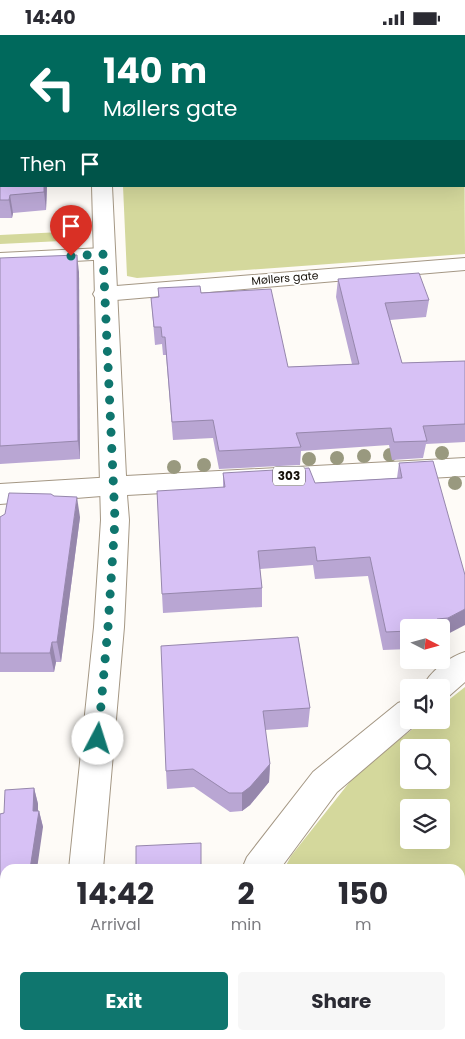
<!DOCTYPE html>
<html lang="en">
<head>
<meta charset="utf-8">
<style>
  :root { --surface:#fff; --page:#f7f7f7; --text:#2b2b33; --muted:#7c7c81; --accent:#0f766e }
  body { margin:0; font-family:Poppins,sans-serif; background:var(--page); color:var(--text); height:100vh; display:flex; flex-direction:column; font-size:19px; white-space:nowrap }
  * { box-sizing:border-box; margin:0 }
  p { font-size:16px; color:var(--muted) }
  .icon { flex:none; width:28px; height:28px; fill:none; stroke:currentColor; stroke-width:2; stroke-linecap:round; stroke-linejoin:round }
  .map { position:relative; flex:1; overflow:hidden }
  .details { position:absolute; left:0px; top:829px; width:465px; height:176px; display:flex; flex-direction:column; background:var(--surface); border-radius:15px 15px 0 0; box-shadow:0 5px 20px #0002 }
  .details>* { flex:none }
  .hud { position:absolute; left:0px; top:0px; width:465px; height:152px; box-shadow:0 5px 20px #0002; background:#00695c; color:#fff; overflow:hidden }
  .needle { width:32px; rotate:96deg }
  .fabs { position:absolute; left:400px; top:584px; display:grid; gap:10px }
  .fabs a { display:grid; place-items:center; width:50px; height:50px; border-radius:5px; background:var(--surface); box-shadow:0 5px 20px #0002; font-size:25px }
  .pin { position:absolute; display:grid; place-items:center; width:42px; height:42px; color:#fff; margin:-51px -21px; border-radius:50% 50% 50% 0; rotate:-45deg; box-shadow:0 0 5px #0007 }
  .pin .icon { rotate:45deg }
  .me { position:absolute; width:55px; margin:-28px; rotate:5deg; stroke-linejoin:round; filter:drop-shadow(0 0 4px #0008) }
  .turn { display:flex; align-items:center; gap:18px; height:105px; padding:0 20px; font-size:22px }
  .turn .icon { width:65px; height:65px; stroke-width:2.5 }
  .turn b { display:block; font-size:35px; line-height:42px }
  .then { display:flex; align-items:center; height:48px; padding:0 20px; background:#0003; gap:10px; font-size:19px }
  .eta { display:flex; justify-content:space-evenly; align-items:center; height:85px; text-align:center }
  .eta b { font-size:30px; font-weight:700; line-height:35px }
  .primary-button { display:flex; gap:10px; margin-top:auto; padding:10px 20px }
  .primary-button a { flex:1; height:58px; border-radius:5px; background:var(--accent); color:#fff; font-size:20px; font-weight:700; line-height:58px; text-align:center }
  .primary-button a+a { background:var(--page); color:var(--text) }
  .status { display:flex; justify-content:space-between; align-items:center; height:35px; padding:0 25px; background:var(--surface); direction:ltr }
  .status svg { height:14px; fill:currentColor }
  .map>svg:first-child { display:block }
  .green { fill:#d4d89c; fill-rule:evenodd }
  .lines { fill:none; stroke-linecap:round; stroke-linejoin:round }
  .lane-casing { stroke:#a49784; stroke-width:2 }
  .street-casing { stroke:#a49784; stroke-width:2 }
  .secondary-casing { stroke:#a49784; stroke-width:2 }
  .primary-casing { stroke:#a49784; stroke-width:2 }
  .lane { fill:#fff; fill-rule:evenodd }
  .street { fill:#fff; fill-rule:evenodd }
  .secondary { fill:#fff; fill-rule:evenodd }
  .primary { fill:#fff; fill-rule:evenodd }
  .tree { fill:#99997f }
  .wall { fill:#b9a6d3 }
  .shaded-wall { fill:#9687ac }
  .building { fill:#d7c1f5; stroke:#9687ac }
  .route { stroke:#0f766e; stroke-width:9; stroke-dasharray:0 16.2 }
  .labels { text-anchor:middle; stroke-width:4; stroke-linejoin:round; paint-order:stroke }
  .far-street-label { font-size:11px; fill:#16110a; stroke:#fff }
  .shield { fill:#fff; stroke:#5c5854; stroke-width:1 }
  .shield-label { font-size:12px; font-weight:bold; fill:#16110a }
</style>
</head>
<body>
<div class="status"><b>14:40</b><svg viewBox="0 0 49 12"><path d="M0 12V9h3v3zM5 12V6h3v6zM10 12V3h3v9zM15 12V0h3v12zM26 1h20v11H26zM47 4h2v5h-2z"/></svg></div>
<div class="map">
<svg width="465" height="1004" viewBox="0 0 465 1004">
  <rect width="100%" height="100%" fill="#fefbf7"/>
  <g class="green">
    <polygon points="464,70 465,219 137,243 127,241 123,151 464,151"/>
    <polygon points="82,196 82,205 0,209 0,200"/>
    <path d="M465,652V1004H197L199,1000H460V834H284L291,821L356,739L424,685H441V671ZM409,712H441V745H409ZM409,772H441V805H409Z"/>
  </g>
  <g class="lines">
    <defs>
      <rect id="lane" x="0" y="101" width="1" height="8"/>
      <g id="street">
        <polygon points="0,1 2,1 1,11 0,11"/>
        <rect x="464" y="65" width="1" height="10"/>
        <polygon points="103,213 111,214 114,219 111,224 0,230 0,218"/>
        <polygon points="465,223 465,235 104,266 96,264 93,259 96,254 104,252"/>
        <path d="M465,617V647L449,661L441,664V652H423C429,637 449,622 465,617Z"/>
        <polygon points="409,664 409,685 421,685 420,686 337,757 280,834 242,834 247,822 313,737 398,668"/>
        <polygon points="147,1000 186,1000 185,1004 146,1004"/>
      </g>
      <polygon id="secondary" points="114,442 123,444 127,451 123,458 114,460 0,469 0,449"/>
      <g id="primary">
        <rect x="90" y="0" width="16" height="1"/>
        <polygon points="92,151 112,151 126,441 465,423 465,441 127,460 129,485 124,592 103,834 69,834 94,592 101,485"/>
        <rect x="51" y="1000" width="38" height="4"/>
      </g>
    </defs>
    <use href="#lane" class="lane-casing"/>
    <use href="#street" class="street-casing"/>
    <use href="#secondary" class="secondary-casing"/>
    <use href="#primary" class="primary-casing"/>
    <use href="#lane" class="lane"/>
    <use href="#street" class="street"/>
    <use href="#secondary" class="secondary"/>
    <use href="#primary" class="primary"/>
  </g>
  <g class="tree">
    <circle cx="442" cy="418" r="7"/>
    <circle cx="390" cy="420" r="7"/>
    <circle cx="364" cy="421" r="7"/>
    <circle cx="337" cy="423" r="7"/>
    <circle cx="309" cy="424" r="7"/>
    <circle cx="204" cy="430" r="7"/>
    <circle cx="174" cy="432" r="7"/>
    <circle cx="455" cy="448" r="7"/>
  </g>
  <g class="wall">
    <polygon points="422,0 465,0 465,62 464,62 464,1 423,1"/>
    <polygon points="0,120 1,151 47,151 46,175 13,178 12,183 0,183"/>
    <polygon points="0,223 79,237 80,424 0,429"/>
    <polygon points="338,244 429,265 426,282 390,285 402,328 465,326 465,407 426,409 423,423 392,425 389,410 301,416 300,430 219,434 213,403 173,405 166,320 163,320 162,309 155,310 151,263 158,262 158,253 201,258 288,332 352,329 336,262"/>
    <polygon points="399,428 465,540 444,601 441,601 441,592 409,592 409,614 383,615 368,541 315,544 313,530 260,534 262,553 262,572 163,578 162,559 223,452 223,438 315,448 397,443"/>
    <polygon points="0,482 80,482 61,627 56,627 54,637 0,637"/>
    <polygon points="298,602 310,673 308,692 265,695 270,729 269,747 250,770 242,776 230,777 194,752 167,754 166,736"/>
    <polygon points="34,753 38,769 38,776 39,776 43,792 5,834 5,1000 11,1000 11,1003 0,1000 0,779 4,778"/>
  </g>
  <g class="shaded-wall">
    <polygon points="44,151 47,151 46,175 44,157"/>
    <polygon points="10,160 13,178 12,183 9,165"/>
    <polygon points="77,220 79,237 80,424 78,406"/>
    <polygon points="77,462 80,482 61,627 57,607"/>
    <polygon points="465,574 465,590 444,601 448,583"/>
    <polygon points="437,584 435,592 431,592"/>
    <polygon points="52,607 56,627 54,637 50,618"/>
    <polygon points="270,729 269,747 250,770 242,776 242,758"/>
    <polygon points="34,753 38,769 38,783 39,776 43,792 37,834 30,834"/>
  </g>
  <g class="building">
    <rect x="126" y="0" width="204" height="1"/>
    <polygon points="428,0 465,0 465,52 464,52 464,1 428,1"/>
    <polygon points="0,120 1,120 1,151 44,151 44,157 10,160 9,165 0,165"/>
    <polygon points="77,220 78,406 0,411 0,223"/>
    <polygon points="419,238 429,265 385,268 402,328 465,326 465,389 423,391 427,406 394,407 391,393 296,398 301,412 219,416 213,385 172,387 165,302 162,302 161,292 154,292 151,263 159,262 158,253 200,251 201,258 271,254 288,332 359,329 338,244"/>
    <polygon points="433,426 465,540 465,574 448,583 437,584 431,592 409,592 409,596 386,597 370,522 317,526 315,512 258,516 262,553 162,559 157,456 225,452 223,438 309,433 315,448 402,443 399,428"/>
    <polygon points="9,458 51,459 54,461 77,462 57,607 52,607 50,618 0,618 0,482 5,479"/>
    <polygon points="298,602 310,673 263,676 270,729 250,752 242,758 229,758 193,734 166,736 161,611"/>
    <polygon points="34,753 33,776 39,776 30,834 5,834 5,989 0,988 0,779 4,778 5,755"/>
    <polygon points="201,808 201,834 136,834 136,811"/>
  </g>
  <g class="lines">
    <polyline class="route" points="71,221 103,219 115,485 108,592 98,704"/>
  </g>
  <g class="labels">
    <g class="far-street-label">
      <text transform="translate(285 243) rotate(-5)" y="4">Møllers gate</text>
    </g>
    <rect class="shield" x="273" y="431.5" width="32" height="19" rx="4"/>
    <g class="shield-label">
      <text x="289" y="445">303</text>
    </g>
  </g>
</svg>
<div class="fabs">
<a><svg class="needle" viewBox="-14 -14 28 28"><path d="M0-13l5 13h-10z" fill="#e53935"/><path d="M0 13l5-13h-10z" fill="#7c7c81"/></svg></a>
<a><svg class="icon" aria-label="sound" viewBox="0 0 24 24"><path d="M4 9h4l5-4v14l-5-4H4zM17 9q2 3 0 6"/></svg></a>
<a><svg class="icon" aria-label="search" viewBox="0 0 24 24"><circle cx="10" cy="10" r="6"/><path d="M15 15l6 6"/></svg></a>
<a><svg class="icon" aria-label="layers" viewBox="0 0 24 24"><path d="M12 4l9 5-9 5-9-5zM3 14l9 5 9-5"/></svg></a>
</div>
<div class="pin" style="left:71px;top:221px;background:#d93025"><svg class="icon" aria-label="arrive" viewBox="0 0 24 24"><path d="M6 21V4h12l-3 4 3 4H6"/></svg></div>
<svg class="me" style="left:98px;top:704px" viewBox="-20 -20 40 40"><circle r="19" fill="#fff"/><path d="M0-13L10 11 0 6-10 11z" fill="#0f766e"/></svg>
<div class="hud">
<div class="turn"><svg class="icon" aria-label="left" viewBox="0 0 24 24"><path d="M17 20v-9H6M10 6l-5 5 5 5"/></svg><div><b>140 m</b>Møllers gate</div></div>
<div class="then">Then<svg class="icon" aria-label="arrive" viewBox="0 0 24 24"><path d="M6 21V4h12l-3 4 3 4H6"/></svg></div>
</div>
<section class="details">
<div class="eta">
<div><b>14:42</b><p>Arrival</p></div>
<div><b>2</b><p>min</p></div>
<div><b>150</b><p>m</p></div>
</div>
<div class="primary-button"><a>Exit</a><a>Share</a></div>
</section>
</div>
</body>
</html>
